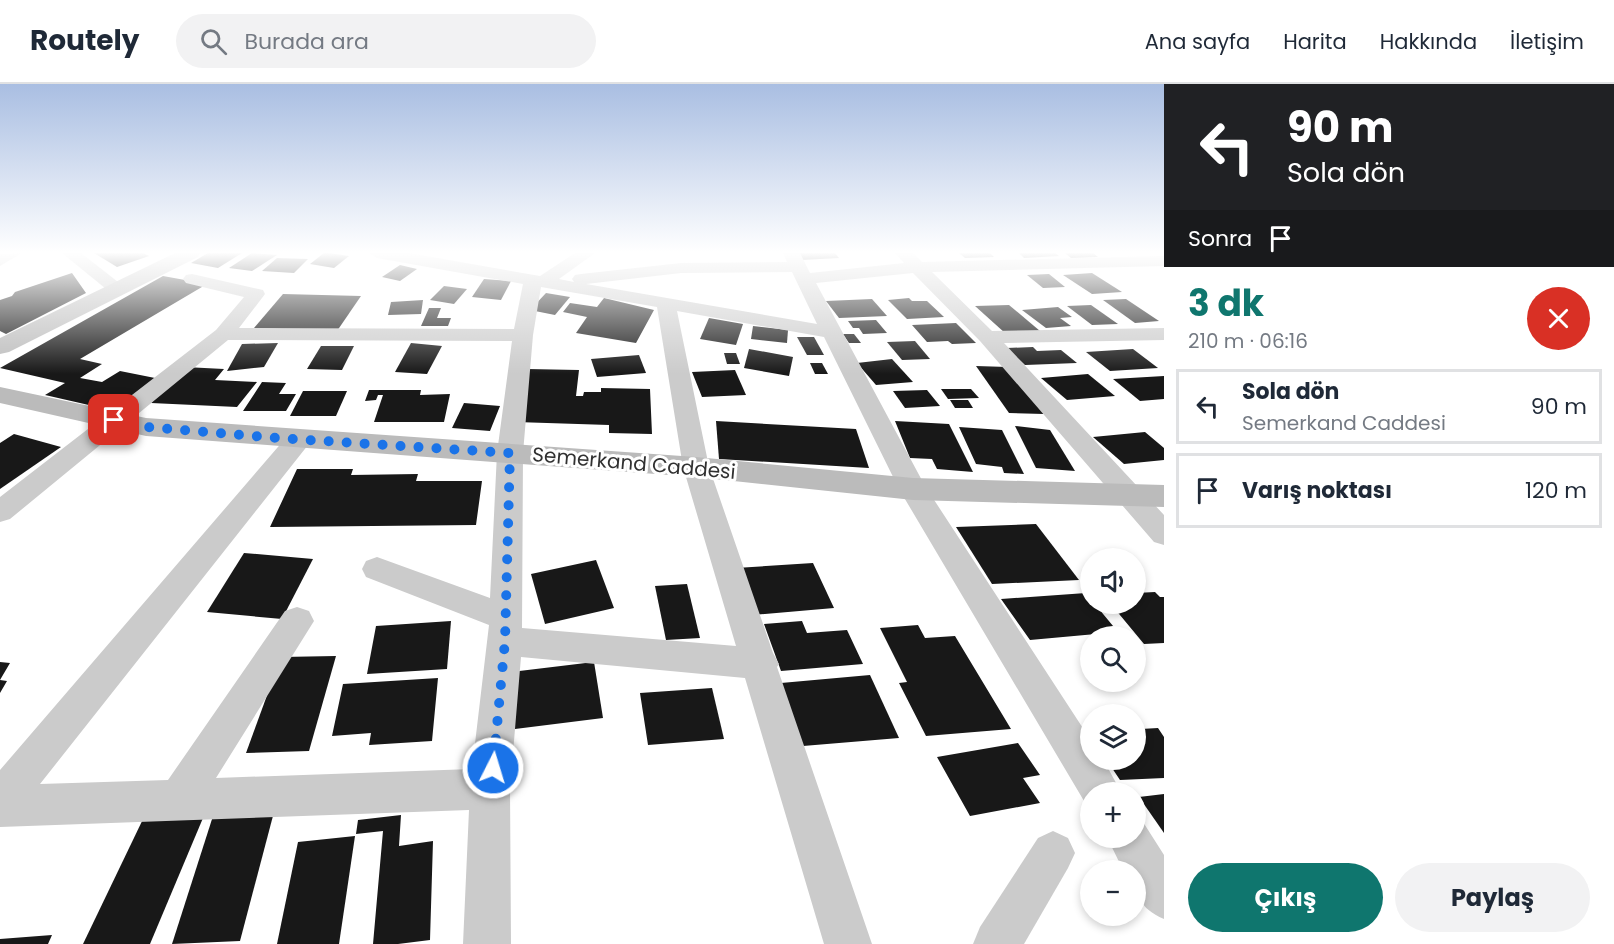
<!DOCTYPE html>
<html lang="tr">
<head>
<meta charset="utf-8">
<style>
  :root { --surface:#fff; --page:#f2f2f3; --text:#1f2937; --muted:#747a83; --line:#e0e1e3; --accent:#0f766e }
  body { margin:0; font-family:Poppins,sans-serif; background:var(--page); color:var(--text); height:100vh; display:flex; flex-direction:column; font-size:22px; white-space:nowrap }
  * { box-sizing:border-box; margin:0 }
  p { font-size:20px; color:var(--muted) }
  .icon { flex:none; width:33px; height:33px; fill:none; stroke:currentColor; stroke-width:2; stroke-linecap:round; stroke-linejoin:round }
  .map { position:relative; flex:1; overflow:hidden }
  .details { display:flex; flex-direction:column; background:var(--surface); width:450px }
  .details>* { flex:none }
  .guide { background:#202124; color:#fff; overflow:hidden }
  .controls { position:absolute; left:1080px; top:464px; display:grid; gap:12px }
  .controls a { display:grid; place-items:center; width:66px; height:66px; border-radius:50%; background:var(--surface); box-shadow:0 3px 9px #0003; font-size:30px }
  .pin { position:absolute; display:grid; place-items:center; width:51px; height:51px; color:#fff; margin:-26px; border-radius:12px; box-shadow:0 3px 9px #0006 }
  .me { position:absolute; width:66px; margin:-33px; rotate:5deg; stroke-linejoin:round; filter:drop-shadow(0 0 4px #0008) }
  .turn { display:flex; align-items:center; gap:21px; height:126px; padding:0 24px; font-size:27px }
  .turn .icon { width:78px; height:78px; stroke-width:2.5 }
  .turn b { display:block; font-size:42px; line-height:51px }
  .then { display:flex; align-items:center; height:57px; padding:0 24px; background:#0003; gap:12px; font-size:22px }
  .round { display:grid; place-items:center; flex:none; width:63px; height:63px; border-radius:32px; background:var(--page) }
  .summary { display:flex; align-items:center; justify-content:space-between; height:102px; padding:0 24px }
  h1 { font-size:36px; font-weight:700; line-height:45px; color:var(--accent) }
  .action { display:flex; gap:12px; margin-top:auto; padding:12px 24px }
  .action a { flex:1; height:69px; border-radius:36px; background:var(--accent); color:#fff; font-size:24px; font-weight:700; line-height:69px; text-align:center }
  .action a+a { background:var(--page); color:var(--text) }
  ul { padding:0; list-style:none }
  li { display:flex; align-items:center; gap:18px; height:75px; margin:0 12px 9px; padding:0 12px; border:3px solid var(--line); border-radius:0px }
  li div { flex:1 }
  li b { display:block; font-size:22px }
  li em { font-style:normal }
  header { display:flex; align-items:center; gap:36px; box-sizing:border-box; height:84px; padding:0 30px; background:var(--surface); border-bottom:2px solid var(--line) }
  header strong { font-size:28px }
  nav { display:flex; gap:33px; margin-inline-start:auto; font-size:21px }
  .search { width:420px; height:54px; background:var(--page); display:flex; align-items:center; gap:15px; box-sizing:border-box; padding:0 21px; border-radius:33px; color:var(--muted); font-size:22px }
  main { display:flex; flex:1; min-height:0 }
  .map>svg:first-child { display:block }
  .building { fill:#181818 }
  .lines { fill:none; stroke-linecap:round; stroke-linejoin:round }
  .street { fill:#cbcbcb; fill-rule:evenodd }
  .secondary { fill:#bbb; fill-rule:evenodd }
  .route { stroke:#1a73e8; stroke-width:10; stroke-dasharray:0 18 }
  .labels { text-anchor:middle; stroke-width:6; stroke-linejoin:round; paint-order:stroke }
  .street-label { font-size:20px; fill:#313131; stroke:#fff }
</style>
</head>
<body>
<header>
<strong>Routely</strong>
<div class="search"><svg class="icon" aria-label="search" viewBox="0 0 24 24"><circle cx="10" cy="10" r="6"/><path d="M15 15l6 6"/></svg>Burada ara</div>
<nav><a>Ana sayfa</a><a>Harita</a><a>Hakkında</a><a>İletişim</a></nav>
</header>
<main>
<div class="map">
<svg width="1164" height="860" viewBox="0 0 1164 860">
  <rect width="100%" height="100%" fill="#fff"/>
  <g class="building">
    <polygon points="94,169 143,169 149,172 117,183"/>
    <polygon points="208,169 242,169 218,184 191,179"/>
    <polygon points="252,169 277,171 252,187 229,184"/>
    <polygon points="324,169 329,169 349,172 334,184 310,180"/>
    <polygon points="795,169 835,169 839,174 801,176"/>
    <polygon points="959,169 990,169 994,173 965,174"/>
    <polygon points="1019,169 1055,169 1059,172 1024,174"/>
    <polygon points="1065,169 1093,169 1098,173 1071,174"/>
    <polygon points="277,174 308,175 294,189 262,187"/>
    <polygon points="400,181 417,185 400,197 382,193"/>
    <polygon points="72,189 86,209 6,250 0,247 0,216 12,212 15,208"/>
    <polygon points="1092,189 1122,208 1092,210 1063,191"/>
    <polygon points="1049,190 1065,203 1043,204 1027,191"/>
    <polygon points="163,192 207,200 80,275 102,280 80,294 102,298 120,287 160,295 115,327 45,311 65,299 0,284"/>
    <polygon points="484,195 511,197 501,216 472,213"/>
    <polygon points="444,202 467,205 454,220 430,216"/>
    <polygon points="546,209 570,213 555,231 530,226"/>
    <polygon points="283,210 361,212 337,247 254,244"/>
    <polygon points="604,214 654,226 636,259 576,249 587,233 563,228 570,219 597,223"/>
    <polygon points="909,214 912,217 927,217 944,233 907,235 888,216"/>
    <polygon points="872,215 887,232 839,234 826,217"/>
    <polygon points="1126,215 1159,237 1135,239 1103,216"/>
    <polygon points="423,216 421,230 388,231 391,218"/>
    <polygon points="1009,221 1040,247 1005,249 975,222"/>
    <polygon points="1091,221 1118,240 1092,241 1067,222"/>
    <polygon points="1058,223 1072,233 1060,234 1071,242 1046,244 1022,226"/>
    <polygon points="429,224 441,224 437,234 451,234 448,242 421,242"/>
    <polygon points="709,234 743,240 736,261 700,255"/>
    <polygon points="876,236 887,249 863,250 859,244 853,244 848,237"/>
    <polygon points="956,239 976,259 952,260 948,257 927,258 912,241"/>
    <polygon points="753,242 788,246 787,259 751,255"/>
    <polygon points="843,250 854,250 861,259 849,259"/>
    <polygon points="797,253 814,253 824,271 807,271"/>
    <polygon points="915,257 930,275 902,276 887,258"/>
    <polygon points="278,259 264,283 227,287 242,260"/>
    <polygon points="411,259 442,262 427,290 395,288"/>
    <polygon points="321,262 354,262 342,286 307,285"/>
    <polygon points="1033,263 1037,267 1061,266 1077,279 1025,281 1007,264"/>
    <polygon points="749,265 793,273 789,292 744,284"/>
    <polygon points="1133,265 1158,284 1110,287 1086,268"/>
    <polygon points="724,269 736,269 740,280 727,280"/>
    <polygon points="639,271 646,289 597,293 591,275"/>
    <polygon points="892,275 913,298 876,301 857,279"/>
    <polygon points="810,279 822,279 828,290 815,290"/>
    <polygon points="976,282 1008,283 1044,330 1009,329"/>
    <polygon points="185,283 224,285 215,296 257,298 237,323 151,319"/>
    <polygon points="527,285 579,286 576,312 583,312 584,308 601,308 601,304 650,305 652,350 609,349 609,341 516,338"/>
    <polygon points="735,286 746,311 702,313 692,288"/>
    <polygon points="1088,290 1115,312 1067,316 1041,294"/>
    <polygon points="1164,292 1164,315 1140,317 1113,295"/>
    <polygon points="262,298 286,299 279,310 296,310 286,327 243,327"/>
    <polygon points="941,305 971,305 979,314 948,315"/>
    <polygon points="369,306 421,306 420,311 450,310 444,338 374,338 383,311 378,311 376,316 365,317"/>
    <polygon points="927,306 940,322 905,324 893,307"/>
    <polygon points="303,307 347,307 336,332 290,332"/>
    <polygon points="950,316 968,316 973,324 955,324"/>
    <polygon points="464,319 500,322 490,347 452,344"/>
    <polygon points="716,337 856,345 869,384 719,375"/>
    <polygon points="895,337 949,340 973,388 937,385 932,375 910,374"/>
    <polygon points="1015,342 1050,346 1075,387 1036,384"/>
    <polygon points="959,343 1002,346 1024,390 1004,389 1002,383 976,380"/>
    <polygon points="1145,348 1164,364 1164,376 1124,380 1093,353"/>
    <polygon points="14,350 61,363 0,405 0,359"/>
    <polygon points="297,385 353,385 351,391 418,390 416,397 482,397 476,441 270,443"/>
    <polygon points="1036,440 1079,496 992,500 956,443"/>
    <polygon points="244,469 313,475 282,535 207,528"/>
    <polygon points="596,476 614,524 545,540 531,490"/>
    <polygon points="813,479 834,524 752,531 736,484"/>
    <polygon points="687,500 700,554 666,556 655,502"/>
    <polygon points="1155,508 1160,513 1164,513 1164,559 1144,560 1110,519 1136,519 1136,509"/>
    <polygon points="1086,509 1090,514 1090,519 1094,519 1118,548 1030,556 1001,515"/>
    <polygon points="451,537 447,585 367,590 376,542"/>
    <polygon points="802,537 807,549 847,546 863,580 781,587 764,540"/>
    <polygon points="918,541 925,554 955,552 1011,645 926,652 899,599 907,598 880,544"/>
    <polygon points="336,572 309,667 246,669 281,573"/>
    <polygon points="0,578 10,579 0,596 7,597 0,609"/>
    <polygon points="594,578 603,634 515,645 511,588"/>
    <polygon points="870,591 899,654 803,662 781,599"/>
    <polygon points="438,594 432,657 369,661 371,649 332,652 343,600"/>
    <polygon points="712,604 724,655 648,661 640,609"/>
    <polygon points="1136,637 1141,645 1158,644 1164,653 1164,694 1120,696 1106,675 1136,675"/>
    <polygon points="1018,659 1040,691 1023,694 1040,719 970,732 937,673"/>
    <polygon points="1164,710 1164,749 1139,713"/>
    <polygon points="274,728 240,857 172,860 213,732"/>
    <polygon points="401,731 399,762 433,757 430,856 398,860 373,860 383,747 356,750 358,736"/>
    <polygon points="144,733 203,734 150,860 83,860"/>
    <polygon points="355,752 339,860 277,860 298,758"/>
    <polygon points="52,851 48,860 0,860 0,855"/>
  </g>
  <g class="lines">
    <g class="street">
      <polygon points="22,169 0,182 0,170"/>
      <polygon points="62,169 81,169 127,205 125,209 111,209"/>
      <path d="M369,169H409L540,192L575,169H595L559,195L574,198L572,195L575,191L581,190L681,179L787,178L783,169H800L810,189L904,179L895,169H913L922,178L1164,172V182L932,188L992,247L1164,244V256L1004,259L1164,431V461L1154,458L980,257L913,189L816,199L925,402L1090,655V675H1103L1121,708H1090V724L1087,722L899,405L824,253L677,227L709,383L773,569L779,580L777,583L872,860H824L745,594L521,573L510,705L511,860H463L469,726L0,743V686L290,349L299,347L308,349L312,355L308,361L40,700L168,696L285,527L297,523L309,527L314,537L216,694L472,685L489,541L366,493L362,485L366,477L377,473L490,514L497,369L512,257L228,256L10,435L0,438V413L216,246L244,213L186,199L183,195L186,191L192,190L263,206L265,210L239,244L514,245L523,200L377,174ZM792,188L817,240L586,200L681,189ZM541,203L657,223L683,383L736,562L522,544L523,369L533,251Z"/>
      <path d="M1136,735L1143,738L1164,771V835C1139,824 1136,812 1136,786H1123L1107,753H1136Z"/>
      <polygon points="1053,747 1068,754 1075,769 1068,784 1024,860 973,860 980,843 1038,754"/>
    </g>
    <g class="secondary">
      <polygon points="175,169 200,169 198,173 9,268 0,270 0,254"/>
      <polygon points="0,303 146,334 696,373 913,394 1164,401 1164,423 913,416 696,393 146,352 0,319"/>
    </g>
  </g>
  <linearGradient id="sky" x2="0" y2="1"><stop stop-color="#a9bee2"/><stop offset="0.58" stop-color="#fff"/><stop offset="1" stop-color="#fff" stop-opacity="0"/></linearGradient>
  <rect width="1164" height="290" fill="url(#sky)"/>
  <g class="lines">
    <polyline class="route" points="114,336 146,343 277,354 510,369 505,557 493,684"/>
  </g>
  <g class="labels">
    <g class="street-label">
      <text transform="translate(634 379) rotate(5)" y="7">Semerkand Caddesi</text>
    </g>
  </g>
</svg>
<div class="controls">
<a><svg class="icon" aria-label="sound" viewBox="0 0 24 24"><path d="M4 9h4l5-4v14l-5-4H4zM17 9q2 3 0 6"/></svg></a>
<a><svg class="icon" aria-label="search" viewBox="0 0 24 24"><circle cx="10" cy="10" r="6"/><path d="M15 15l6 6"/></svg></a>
<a><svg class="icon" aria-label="layers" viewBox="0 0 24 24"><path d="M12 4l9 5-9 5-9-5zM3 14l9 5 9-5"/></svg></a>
<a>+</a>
<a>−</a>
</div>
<div class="pin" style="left:114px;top:336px;background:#d93025"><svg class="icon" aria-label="arrive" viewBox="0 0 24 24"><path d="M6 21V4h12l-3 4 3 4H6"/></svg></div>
<svg class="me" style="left:493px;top:684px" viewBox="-20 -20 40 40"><circle r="17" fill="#1a73e8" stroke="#fff" stroke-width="3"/><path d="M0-11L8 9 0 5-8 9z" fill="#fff"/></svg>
</div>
<section class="details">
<div class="guide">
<div class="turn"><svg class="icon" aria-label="left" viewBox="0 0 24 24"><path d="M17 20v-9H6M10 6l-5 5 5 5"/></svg><div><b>90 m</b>Sola dön</div></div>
<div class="then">Sonra<svg class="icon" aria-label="arrive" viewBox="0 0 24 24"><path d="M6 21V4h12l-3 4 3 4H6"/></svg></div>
</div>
<div class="summary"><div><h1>3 dk</h1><p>210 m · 06:16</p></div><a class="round" style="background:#d93025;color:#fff"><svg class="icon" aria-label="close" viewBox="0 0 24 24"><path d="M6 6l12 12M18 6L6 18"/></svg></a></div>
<ul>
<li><svg class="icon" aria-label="left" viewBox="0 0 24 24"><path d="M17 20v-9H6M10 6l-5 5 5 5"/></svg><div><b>Sola dön</b><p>Semerkand Caddesi</p></div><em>90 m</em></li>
<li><svg class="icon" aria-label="arrive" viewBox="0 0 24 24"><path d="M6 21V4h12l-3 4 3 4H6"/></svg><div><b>Varış noktası</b></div><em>120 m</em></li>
</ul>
<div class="action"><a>Çıkış</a><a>Paylaş</a></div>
</section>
</main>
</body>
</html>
